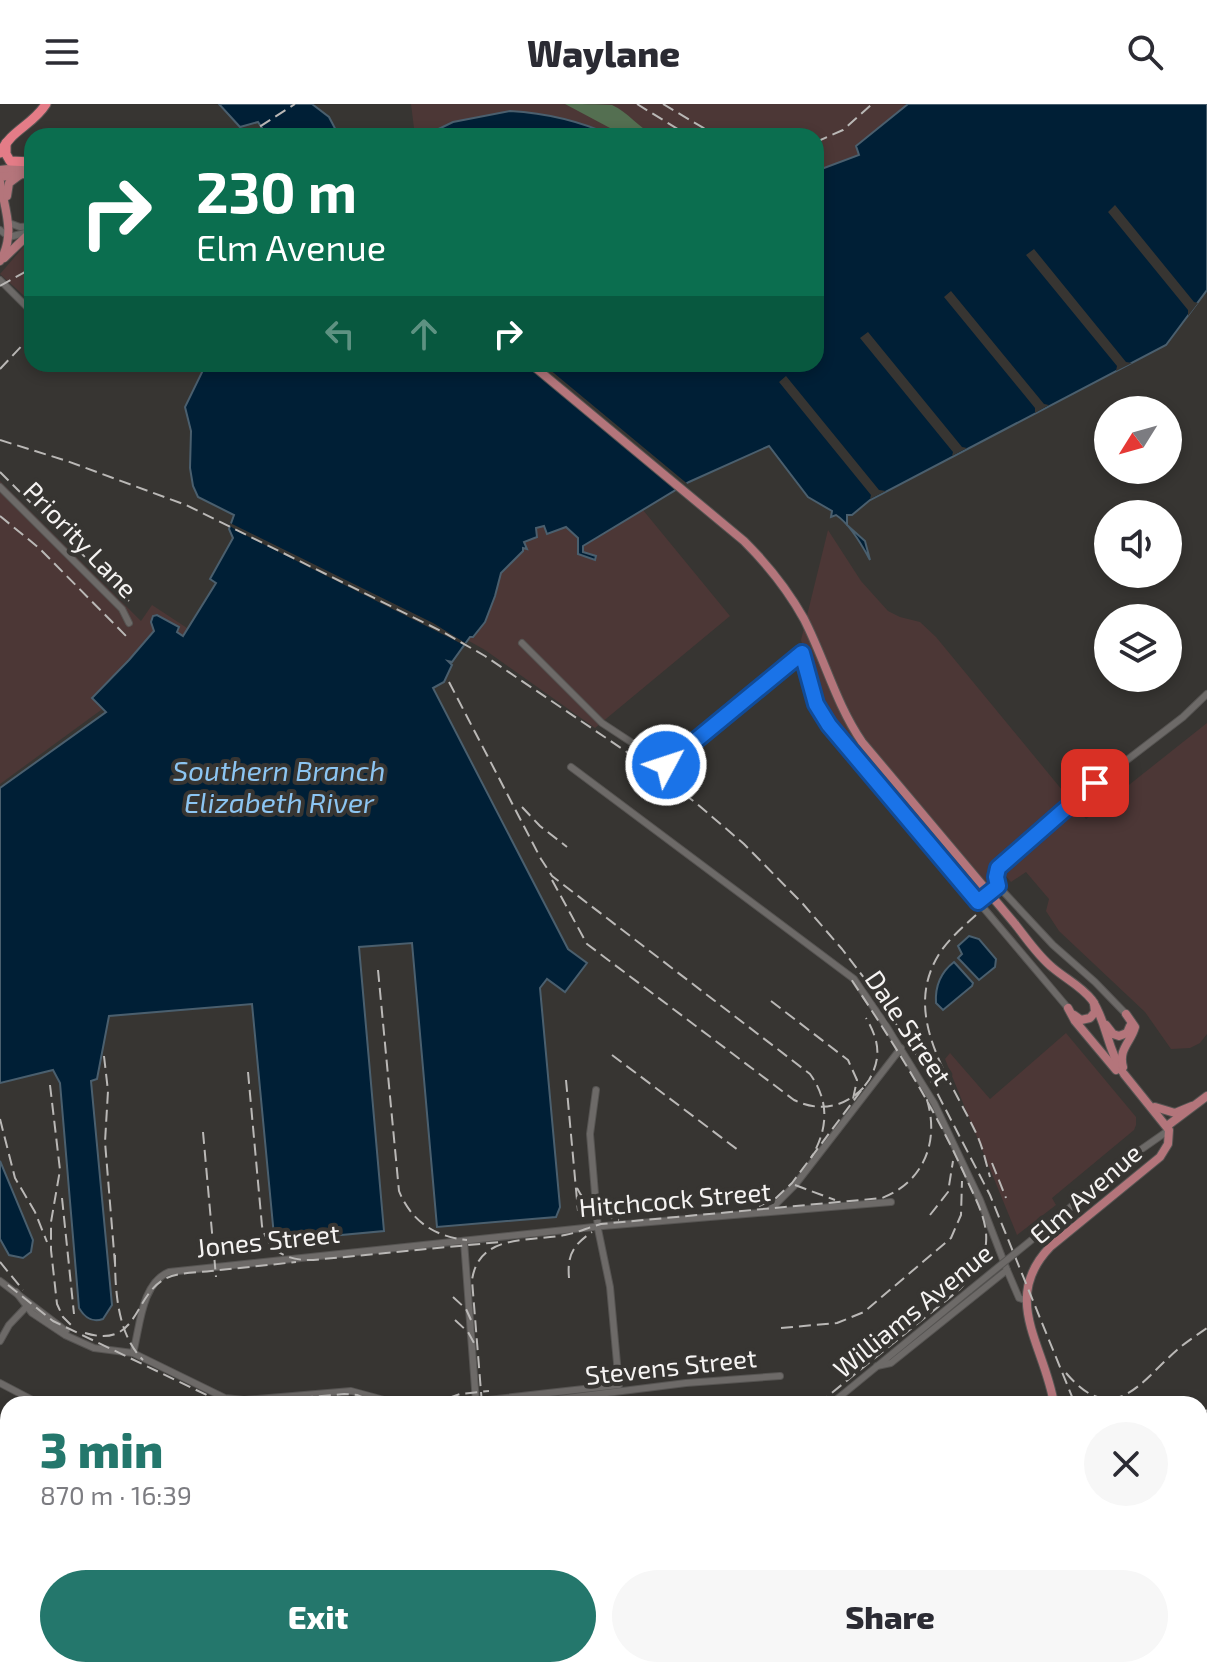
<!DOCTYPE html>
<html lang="en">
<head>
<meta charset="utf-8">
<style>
  :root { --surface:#fff; --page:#f7f7f7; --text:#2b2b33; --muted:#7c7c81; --accent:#24776c }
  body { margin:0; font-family:"Exo 2",sans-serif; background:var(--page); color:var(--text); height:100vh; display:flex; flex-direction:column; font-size:30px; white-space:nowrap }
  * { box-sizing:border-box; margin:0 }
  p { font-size:26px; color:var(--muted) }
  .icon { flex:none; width:44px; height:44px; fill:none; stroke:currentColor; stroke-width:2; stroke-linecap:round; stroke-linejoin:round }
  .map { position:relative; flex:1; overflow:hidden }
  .drawer { position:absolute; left:0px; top:1292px; width:1208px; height:282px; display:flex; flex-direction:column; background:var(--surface); border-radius:24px 24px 0 0; box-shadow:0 4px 12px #0003 }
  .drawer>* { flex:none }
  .guide { position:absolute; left:24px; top:24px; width:800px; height:244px; border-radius:24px; box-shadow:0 4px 12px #0003; background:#0b6e4f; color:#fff; overflow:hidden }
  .needle { width:52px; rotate:233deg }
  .buttons { position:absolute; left:1094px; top:292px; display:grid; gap:16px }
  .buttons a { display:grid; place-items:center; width:88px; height:88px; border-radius:50%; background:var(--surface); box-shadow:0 4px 12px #0003; font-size:40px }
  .pin { position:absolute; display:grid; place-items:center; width:68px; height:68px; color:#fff; margin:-34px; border-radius:16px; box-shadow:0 4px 12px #0006 }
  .me { position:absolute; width:88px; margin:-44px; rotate:50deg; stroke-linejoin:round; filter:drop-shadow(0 0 6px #0008) }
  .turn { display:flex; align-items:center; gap:28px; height:168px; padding:0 40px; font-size:36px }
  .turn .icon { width:104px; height:104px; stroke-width:2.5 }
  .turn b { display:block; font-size:56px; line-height:68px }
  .lanes { display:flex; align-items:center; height:76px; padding:0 40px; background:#0003; justify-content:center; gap:40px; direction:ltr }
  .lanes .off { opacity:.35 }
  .round { display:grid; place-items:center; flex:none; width:84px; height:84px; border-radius:42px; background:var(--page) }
  .overview { display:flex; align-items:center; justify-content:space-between; height:136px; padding:0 40px }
  h1 { font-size:48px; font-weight:800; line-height:60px; color:var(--accent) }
  .button { display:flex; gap:16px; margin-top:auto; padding:16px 40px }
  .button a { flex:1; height:92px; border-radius:48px; background:var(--accent); color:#fff; font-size:32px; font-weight:800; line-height:92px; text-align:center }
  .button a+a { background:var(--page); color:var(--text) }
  header { display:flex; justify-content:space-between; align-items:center; height:104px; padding:0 40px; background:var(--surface); font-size:36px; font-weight:800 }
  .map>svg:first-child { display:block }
  .industrial { fill:#4c3736 }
  .forest { fill:#546f51 }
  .water { fill:#001f36; stroke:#4a5f6e; stroke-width:2 }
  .pier { fill:#373532 }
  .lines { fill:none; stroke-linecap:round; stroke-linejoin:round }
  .minor-casing { stroke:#565452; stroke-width:8 }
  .major-casing { stroke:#565452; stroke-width:10 }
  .highway-casing { stroke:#565452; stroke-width:11 }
  .minor { stroke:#6d6a68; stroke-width:6 }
  .major { stroke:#b4757b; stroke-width:8 }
  .highway { stroke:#e47c87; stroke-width:9 }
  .rail { stroke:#bab8b6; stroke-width:2; stroke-dasharray:12 6; stroke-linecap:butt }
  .minor-bridge-casing { stroke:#565452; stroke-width:8; stroke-linecap:butt }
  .major-bridge-casing { stroke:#565452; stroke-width:10; stroke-linecap:butt }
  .minor-bridge { stroke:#6d6a68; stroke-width:6 }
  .major-bridge { stroke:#b4757b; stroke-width:8 }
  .route-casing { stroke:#114b97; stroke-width:20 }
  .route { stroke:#1a73e8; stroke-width:14 }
  .labels { text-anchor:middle; stroke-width:8; stroke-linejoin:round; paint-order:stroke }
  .street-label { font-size:26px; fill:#f5f3f2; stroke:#373532 }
  .water-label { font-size:28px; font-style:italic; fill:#8cc5f2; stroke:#373532 }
</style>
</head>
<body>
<header><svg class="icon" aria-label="menu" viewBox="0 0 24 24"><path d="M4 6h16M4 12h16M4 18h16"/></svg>Waylane<svg class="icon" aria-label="search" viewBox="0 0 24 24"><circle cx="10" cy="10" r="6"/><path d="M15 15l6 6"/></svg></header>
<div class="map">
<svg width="1207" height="1573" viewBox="0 0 1207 1573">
  <rect width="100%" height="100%" fill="#373532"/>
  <g class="industrial">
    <polygon points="411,0 940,0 816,94 816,32 415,32"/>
    <polygon points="32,133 32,199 0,170"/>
    <polygon points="0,377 141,517 152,501 190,526 157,565 0,680"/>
    <polygon points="643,406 730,512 595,624 485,546 462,533 496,439 564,413"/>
    <polygon points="828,426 861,477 888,507 900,513 920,518 936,533 1086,715 1207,619 1207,930 1200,939 1190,944 1171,945 1145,908 1059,827 1046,807 1049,795 1026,768 1011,778 1004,770 980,790 975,788 833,621 817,593 801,536"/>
    <polygon points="1066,929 1136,1013 1136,1021 1134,1026 1052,1094 1056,1101 1017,1131 945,955 950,949 990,995"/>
  </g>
  <path class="forest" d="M565,0C578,0 599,0 612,1C628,8 639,24 655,32H625Z"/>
  <g class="water">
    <polygon points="219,0 312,0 329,13 339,32 260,32 262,24 258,18 240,23"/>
    <path d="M908,0H1207V186L1166,241L870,396L852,411H847V421L865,437L870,456C862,441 850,420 836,411L831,413L832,407L808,393L769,342L689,378L583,442V448L596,452L595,456L578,450V434L566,423L547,430L544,422L536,424L537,433L524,438L527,445L523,444V447L501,469L495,492L485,518L473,533H470L452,558L448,557L452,561L444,578L433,584L568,845L587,859L565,888L547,875L540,884L560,1103L556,1113L437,1123L412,839L359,843L384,1127L277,1137L274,1132L252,900L109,912L97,975L91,977L112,1201L103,1215C92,1219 85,1214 79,1204L60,979L53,966L0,979V684L106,608L92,594L129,556L154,527L151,518L153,512L157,511L179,523L177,528L183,532L216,479L210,475L233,434L229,425L234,411L198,393L193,382L190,364L191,327L185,303L206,260H816V67L859,51L856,42Z"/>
    <path d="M510,7C546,9 580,17 613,32H424L453,18Z"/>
    <polygon points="969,832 979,835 996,855 995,863 979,876 958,854 962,850 958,842"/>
    <path d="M954,858L973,879L972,882L943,906L936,899C935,883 941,868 954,858Z"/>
    <polygon points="0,1057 33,1136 31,1148 23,1154 9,1151 0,1135"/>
  </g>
  <g class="pier">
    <polygon points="1115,101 1194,198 1198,199 1188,212 1188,206 1108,108"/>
    <polygon points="1034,145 1126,258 1132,259 1116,267 1117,262 1026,151"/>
    <polygon points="951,187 1044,300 1049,301 1035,309 1035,304 944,193"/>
    <polygon points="868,228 962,343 967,344 952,352 953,348 860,234"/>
    <polygon points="525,260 543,260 690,382 679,388"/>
    <polygon points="786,272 879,386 886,387 870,395 871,391 779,278"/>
    <polygon points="228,418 433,519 467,540 466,542 239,428 227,420"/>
  </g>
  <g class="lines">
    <defs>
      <g id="minor">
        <polyline points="9,119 20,123 32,122"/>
        <polyline points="0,126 9,133 29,128"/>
        <polyline points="0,176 30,206"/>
        <polyline points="0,383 122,505 129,519"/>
        <polyline points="522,539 602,619 666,661 802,549"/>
        <polyline points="801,543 816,600 829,621 1068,904"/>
        <polyline points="571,663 854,875 885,920 934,999 980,1096 1007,1166 891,1259 877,1262"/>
        <polyline points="998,782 1053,841 1095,878 1126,910"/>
        <polyline points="978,798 998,782 996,768 1005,757 1075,696 1183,613 1207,590"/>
        <polyline points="1099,1082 1124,1061"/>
        <polyline points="770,1106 795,1081 901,944"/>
        <polyline points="1056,1116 1116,1063 1169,1026"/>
        <polyline points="464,1137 476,1298"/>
        <polyline points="1007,1166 1019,1194 1025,1196"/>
        <polyline points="0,1177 66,1227"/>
        <polyline points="16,1188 32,1209 65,1231 94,1244 133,1249 225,1294 244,1296 351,1287 399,1300"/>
        <polyline points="0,1237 9,1221 28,1201"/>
        <path d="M133,1249C140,1224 141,1179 169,1168L603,1122L891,1098"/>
        <polyline points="0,1279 40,1300"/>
        <polyline points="328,1300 357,1300"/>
        <polyline points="452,1300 619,1281 610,1183 598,1125 590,1030 596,986"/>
        <polyline points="519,1300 686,1279 780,1272"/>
        <polyline points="831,1300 970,1186"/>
        <polyline points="1200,1410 1207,1410"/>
        <polyline points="0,1445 8,1431"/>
        <polyline points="0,1449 8,1453"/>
        <polyline points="1200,1457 1207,1454"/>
        <polyline points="0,1531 8,1535"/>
        <polyline points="64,1566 76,1573"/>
        <polyline points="209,1566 221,1573"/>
        <polyline points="591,1566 593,1573"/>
        <polyline points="600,1566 601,1573"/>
        <polyline points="757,1566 763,1573"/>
        <polyline points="943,1566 949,1573"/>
        <polyline points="149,1573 153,1566"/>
      </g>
      <g id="major">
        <polyline points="0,66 32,62"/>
        <polyline points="0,73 32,69"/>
        <path d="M0,78C5,106 16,131 0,157"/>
        <polyline points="7,92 9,79 21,70"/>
        <polyline points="4,154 32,127"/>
        <path d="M1015,820C1027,835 1038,852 1053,864C1066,875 1081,882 1092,896C1107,918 1107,945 1122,967"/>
        <polyline points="1068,904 1075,917 1116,966"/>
        <polyline points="1074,911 1081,916 1090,914 1095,908 1094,899"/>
        <polyline points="1106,921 1113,930 1119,932 1127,929 1130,922"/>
        <path d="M1123,963C1118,945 1131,938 1135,923L1126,910"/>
        <polyline points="1155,1003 1175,1009 1192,1002"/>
        <polyline points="1167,1022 1207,992"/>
        <path d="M1054,1300C1045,1242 1000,1195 1050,1143L1160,1053L1168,1040L1169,1026L1124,970"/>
        <polyline points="0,1362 8,1366"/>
        <polyline points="383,1566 391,1573"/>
        <polyline points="1130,1573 1132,1566"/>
      </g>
      <g id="highway">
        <polyline points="6,39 6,50 10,57 32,58"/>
        <path d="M0,49C11,26 33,21 46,0"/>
      </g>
    </defs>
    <use href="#minor" class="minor-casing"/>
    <use href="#major" class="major-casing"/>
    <use href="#highway" class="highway-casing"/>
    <use href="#minor" class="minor"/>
    <use href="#major" class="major"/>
    <use href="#highway" class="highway"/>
    <g class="rail">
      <polyline points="637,0 689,32"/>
      <polyline points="663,0 717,32"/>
      <polyline points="245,32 295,0"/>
      <polyline points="816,38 843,26 872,0"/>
      <polyline points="0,182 32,164"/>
      <polyline points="0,265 32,231"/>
      <polyline points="0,336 67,357 186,401 443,528 485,552 643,659 696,699 744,740 803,800 842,845 874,887 920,956 990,1091 1075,1300"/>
      <polyline points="0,368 129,497"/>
      <polyline points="0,412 39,444 130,536"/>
      <path d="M449,578L541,755L552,772L810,970C830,998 828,1025 811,1054"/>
      <polyline points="522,703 540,722 567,743"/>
      <path d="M552,776L587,840L794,996C821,1009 846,1003 866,981"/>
      <path d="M976,811C964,822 951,833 941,847C899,910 950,973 977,1031C983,1044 986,1059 990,1073"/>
      <path d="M378,866L399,1087C411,1117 435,1133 467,1136"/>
      <polyline points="771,897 848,956 857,976 853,995"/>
      <polyline points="612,951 738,1046"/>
      <polyline points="104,952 108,987 105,1038 115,1160"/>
      <path d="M248,968L262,1122C268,1148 288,1157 313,1156L500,1138"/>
      <polyline points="566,976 578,1107"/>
      <polyline points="50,981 60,1066 51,1118 51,1146 57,1200 63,1213 72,1222"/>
      <polyline points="0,1015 15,1074 35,1108 47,1138"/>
      <polyline points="203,1028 216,1173"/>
      <polyline points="992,1059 1006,1094"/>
      <polyline points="795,1081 835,1096"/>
      <path d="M577,1084C586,1102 600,1112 619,1116"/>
      <polyline points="62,1094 74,1210"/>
      <path d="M759,1102L776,1094L792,1079L869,976C882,953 879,936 866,914"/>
      <polyline points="930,1111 948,1088 953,1057"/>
      <path d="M115,1151C115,1186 117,1230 143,1256"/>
      <polyline points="0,1158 23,1186"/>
      <path d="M569,1174C567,1151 573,1141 592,1128"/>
      <polyline points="8,1181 53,1217 217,1296 242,1299 344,1290 357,1291 379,1300"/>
      <polyline points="453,1193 466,1205 471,1216"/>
      <polyline points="455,1216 468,1228 474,1239"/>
      <polyline points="781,1224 837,1219 864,1208 951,1134 961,1111 962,1077"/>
      <path d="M85,1229C138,1245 133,1194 163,1176C176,1168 195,1169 211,1167C239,1164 268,1161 296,1158"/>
      <path d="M1066,1269C1114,1325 1140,1278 1177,1246C1186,1238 1197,1231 1207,1224"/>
      <polyline points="431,1300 460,1290 489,1287"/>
      <path d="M482,1300L472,1176C479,1129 529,1138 565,1131C577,1129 589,1123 601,1120L882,1094C926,1077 941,1033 925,990"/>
      <path d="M818,1300L959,1186C972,1172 984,1159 986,1139C988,1117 976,1096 967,1076C935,1004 894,940 851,875"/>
      <polyline points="1200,1311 1207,1306"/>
      <polyline points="1182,1566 1185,1573"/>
    </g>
    <defs>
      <polyline id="minor-bridge" points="970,1186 1056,1116"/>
      <path id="major-bridge" d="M531,260L744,437C768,461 788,486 804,515C825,556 836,600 862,638L1015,820"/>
    </defs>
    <use href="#minor-bridge" class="minor-bridge-casing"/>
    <use href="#major-bridge" class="major-bridge-casing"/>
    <use href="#minor-bridge" class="minor-bridge"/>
    <use href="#major-bridge" class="major-bridge"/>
  </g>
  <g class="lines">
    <defs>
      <polyline id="route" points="666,661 802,549 816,600 829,621 978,798 998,782 996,773 998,764 1095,679"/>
    </defs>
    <use href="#route" class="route-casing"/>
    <use href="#route" class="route"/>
  </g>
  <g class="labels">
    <g class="street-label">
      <text transform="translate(80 436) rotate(46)" y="9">Priority Lane</text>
      <text transform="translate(908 924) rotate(56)" y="9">Dale Street</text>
      <text transform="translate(1086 1090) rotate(-41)" y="9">Elm Avenue</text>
      <text transform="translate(675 1096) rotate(-5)" y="9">Hitchcock Street</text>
      <text transform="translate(268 1137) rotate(-6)" y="9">Jones Street</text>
      <text transform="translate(913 1207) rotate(-39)" y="9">Williams Avenue</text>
      <text transform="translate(671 1263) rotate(-6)" y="9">Stevens Street</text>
    </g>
    <g class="water-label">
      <text x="279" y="677">Southern Branch<tspan x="279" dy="32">Elizabeth River</tspan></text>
    </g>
  </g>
</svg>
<div class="buttons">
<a><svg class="needle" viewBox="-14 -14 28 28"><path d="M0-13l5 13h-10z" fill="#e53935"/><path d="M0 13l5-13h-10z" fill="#7c7c81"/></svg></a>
<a><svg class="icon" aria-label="sound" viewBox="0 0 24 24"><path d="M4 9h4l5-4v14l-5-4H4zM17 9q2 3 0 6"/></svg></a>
<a><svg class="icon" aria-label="layers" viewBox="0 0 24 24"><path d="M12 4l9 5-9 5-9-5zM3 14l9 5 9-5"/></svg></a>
</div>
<div class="pin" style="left:1095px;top:679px;background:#d93025"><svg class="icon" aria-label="arrive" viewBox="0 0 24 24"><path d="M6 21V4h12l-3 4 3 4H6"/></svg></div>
<svg class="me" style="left:666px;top:661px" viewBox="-20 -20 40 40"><circle r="17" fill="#1a73e8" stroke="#fff" stroke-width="3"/><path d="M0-11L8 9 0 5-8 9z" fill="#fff"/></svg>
<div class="guide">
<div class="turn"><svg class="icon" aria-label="right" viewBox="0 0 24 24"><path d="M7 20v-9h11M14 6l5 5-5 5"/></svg><div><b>230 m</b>Elm Avenue</div></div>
<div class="lanes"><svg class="icon off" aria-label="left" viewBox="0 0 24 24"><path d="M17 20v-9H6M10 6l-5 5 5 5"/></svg><svg class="icon off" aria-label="ahead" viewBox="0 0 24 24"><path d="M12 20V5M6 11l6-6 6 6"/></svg><svg class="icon" aria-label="right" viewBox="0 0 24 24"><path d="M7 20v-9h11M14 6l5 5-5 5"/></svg></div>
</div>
<section class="drawer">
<div class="overview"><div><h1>3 min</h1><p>870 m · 16:39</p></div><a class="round"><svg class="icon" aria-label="close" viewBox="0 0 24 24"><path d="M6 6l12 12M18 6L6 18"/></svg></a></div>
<div class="button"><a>Exit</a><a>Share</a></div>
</section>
</div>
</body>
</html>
